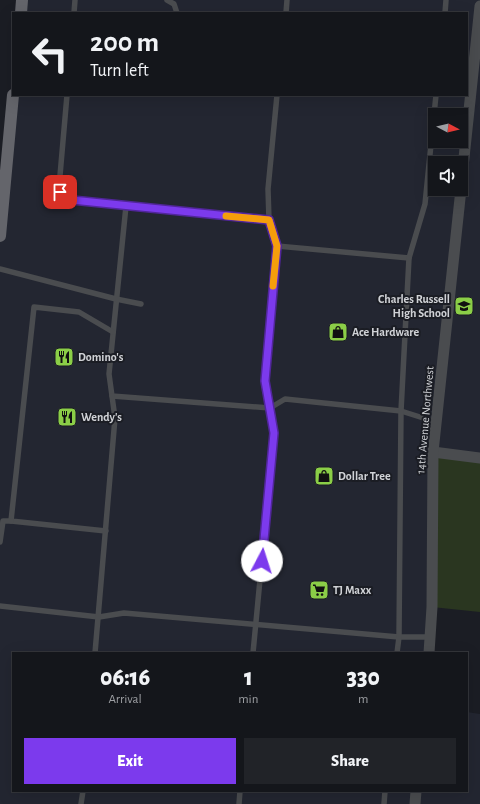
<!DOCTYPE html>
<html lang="en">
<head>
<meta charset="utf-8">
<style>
  :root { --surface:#14161b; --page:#212328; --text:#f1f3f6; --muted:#9d9fa3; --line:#33353a; --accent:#7c3aed }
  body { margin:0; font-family:"Alegreya Sans",sans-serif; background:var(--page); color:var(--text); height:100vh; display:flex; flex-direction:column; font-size:15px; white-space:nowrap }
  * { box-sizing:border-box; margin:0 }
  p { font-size:13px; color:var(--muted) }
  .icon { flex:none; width:22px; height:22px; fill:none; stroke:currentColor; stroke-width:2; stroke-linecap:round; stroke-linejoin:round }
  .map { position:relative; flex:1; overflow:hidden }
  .panel { position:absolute; left:12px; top:652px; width:456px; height:140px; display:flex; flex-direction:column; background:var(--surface); border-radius:0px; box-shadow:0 4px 16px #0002,0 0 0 1px var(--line) }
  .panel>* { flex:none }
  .guide { position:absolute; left:12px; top:12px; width:456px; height:84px; border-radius:0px; box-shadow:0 4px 16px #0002,0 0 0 1px var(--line); background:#14161b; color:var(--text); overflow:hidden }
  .needle { width:26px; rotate:97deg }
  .fabs { position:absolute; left:428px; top:108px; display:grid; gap:8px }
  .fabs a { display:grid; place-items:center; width:40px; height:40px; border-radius:0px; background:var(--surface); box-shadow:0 4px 16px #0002,0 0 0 1px var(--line); font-size:20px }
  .pin { position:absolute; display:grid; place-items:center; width:34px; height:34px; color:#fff; margin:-17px; border-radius:8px; box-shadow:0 2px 6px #0006 }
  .me { position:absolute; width:44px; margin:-22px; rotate:5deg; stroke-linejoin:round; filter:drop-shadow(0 0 3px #0008) }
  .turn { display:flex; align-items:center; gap:14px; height:84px; padding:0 12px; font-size:18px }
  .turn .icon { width:52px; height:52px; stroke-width:2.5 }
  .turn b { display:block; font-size:28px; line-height:34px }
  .eta { display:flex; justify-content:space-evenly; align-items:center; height:68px; text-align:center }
  .eta b { font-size:24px; font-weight:800; line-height:28px }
  .action { display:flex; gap:8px; margin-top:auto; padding:8px 12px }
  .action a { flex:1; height:46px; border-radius:0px; background:var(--accent); color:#fff; font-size:16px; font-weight:800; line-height:46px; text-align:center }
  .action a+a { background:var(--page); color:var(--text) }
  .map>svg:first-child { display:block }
  .built { fill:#232631; fill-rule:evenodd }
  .park { fill:#2a3620 }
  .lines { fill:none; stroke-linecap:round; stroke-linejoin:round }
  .lane { stroke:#4a4c4f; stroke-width:5.5 }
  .street { stroke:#4a4c4f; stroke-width:11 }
  .secondary { stroke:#64656b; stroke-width:12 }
  .route-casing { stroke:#51269a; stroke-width:10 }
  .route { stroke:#7c3aed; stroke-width:7 }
  .slow { stroke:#f59e0b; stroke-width:7 }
  .labels { text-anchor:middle; stroke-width:4; stroke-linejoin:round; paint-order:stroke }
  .poi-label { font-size:12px; font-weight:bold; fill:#d0d2d6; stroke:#1b1d24; text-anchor:start }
  .street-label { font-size:12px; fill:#d0d2d6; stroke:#1b1d24 }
</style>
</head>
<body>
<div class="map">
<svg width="480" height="804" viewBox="0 0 480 804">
  <rect width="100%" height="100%" fill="#1b1d24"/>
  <path class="built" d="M22,0H480V458L433,452L429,653H13V791H467V712L480,714V804H0V236L13,95H467V13H21ZM435,115H461V141H435ZM435,163H461V189H435Z"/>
  <polygon class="park" points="433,452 480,458 480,612 432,607"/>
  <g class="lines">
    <g class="lane">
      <polyline points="167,0 174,4 177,13"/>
      <polyline points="74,13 75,0"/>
      <polyline points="286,13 287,0"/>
      <polyline points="445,13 446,0"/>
      <path d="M67,95L59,187C61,194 65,198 72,200L269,220"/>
      <polyline points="126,206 109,374 112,396 270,408 285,399 401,411 436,422"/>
      <polyline points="277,246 409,258 425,204 436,95"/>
      <polyline points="0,269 116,299 141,304"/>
      <polyline points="106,531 11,521 34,307 79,312 113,332"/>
      <polyline points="0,542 3,521 11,521"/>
      <polyline points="0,606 99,617 124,613 399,637 430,637"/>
      <polyline points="95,653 115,418 112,396"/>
      <polyline points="253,653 274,433 265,381 277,246 269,220 268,189 277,95"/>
      <polyline points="397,653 399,637 401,411 409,258"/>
      <polyline points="81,804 83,791"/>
      <polyline points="239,804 240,791"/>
      <polyline points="384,804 385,791"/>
    </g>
    <g class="street">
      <polyline points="461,186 480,6"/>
      <polyline points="433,452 480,458"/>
      <polyline points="429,653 432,607 433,452 461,189"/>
      <polyline points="415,804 416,791"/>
    </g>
    <g class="secondary">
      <polyline points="21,13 22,0"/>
      <polyline points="0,236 13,95"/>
    </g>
  </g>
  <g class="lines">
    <defs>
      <polyline id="route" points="60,192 63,196 72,200 269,220 277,246 265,381 274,433 262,561"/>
    </defs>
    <use href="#route" class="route-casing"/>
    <use href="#route" class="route"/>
    <polyline class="slow" points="226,216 269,220 277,246 273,286"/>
  </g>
  <defs>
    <symbol id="school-square" viewBox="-11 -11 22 22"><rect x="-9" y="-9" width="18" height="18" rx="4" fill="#8bce47" stroke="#1b1d24"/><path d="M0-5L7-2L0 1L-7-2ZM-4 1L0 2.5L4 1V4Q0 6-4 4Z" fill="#111"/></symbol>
    <symbol id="shop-square" viewBox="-11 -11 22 22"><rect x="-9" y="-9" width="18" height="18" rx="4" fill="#8bce47" stroke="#1b1d24"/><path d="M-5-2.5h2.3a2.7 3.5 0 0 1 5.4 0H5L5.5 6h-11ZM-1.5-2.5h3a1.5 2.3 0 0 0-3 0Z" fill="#111"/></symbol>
    <symbol id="restaurant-square" viewBox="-11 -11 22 22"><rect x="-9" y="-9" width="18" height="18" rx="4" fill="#8bce47" stroke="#1b1d24"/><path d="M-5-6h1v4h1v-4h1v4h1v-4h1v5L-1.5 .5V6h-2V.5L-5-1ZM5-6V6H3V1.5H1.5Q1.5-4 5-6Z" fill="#111"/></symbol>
    <symbol id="supermarket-square" viewBox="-11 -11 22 22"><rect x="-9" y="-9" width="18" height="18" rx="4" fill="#8bce47" stroke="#1b1d24"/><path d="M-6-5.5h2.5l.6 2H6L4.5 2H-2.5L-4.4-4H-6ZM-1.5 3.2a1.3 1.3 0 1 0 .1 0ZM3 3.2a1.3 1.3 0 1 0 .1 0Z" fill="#111"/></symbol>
  </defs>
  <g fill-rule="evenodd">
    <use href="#school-square" x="453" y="295" width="22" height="22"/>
    <use href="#shop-square" x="327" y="321" width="22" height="22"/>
    <use href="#restaurant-square" x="53" y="346" width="22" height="22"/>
    <use href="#restaurant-square" x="56" y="406" width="22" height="22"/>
    <use href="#shop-square" x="313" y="465" width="22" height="22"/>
    <use href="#supermarket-square" x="308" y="579" width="22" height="22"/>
  </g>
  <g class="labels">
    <g class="poi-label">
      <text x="450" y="303" text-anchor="end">Charles Russell<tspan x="450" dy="14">High School</tspan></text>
      <text x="352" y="336">Ace Hardware</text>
      <text x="78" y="361">Domino's</text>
      <text x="81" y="421">Wendy's</text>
      <text x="338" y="480">Dollar Tree</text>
      <text x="333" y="594">TJ Maxx</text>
    </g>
    <g class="street-label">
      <text transform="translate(425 420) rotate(-85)" y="4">14th Avenue Northwest</text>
    </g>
  </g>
</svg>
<div class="fabs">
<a><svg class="needle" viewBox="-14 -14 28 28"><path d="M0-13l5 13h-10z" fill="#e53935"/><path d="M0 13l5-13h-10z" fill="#9d9fa3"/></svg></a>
<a><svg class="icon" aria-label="sound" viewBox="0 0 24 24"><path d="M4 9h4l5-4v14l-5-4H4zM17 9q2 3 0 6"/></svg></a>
</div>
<div class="pin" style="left:60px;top:192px;background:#d93025"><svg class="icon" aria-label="arrive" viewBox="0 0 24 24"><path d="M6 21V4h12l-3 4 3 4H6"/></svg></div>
<svg class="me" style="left:262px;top:561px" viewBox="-20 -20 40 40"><circle r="19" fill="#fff"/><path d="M0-13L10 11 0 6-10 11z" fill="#7c3aed"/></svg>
<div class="guide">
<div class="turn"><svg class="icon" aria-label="left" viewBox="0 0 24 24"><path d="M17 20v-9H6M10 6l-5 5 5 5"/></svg><div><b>200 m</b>Turn left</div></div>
</div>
<section class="panel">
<div class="eta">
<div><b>06:16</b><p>Arrival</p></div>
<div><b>1</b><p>min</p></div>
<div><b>330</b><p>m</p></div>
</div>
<div class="action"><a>Exit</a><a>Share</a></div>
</section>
</div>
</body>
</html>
